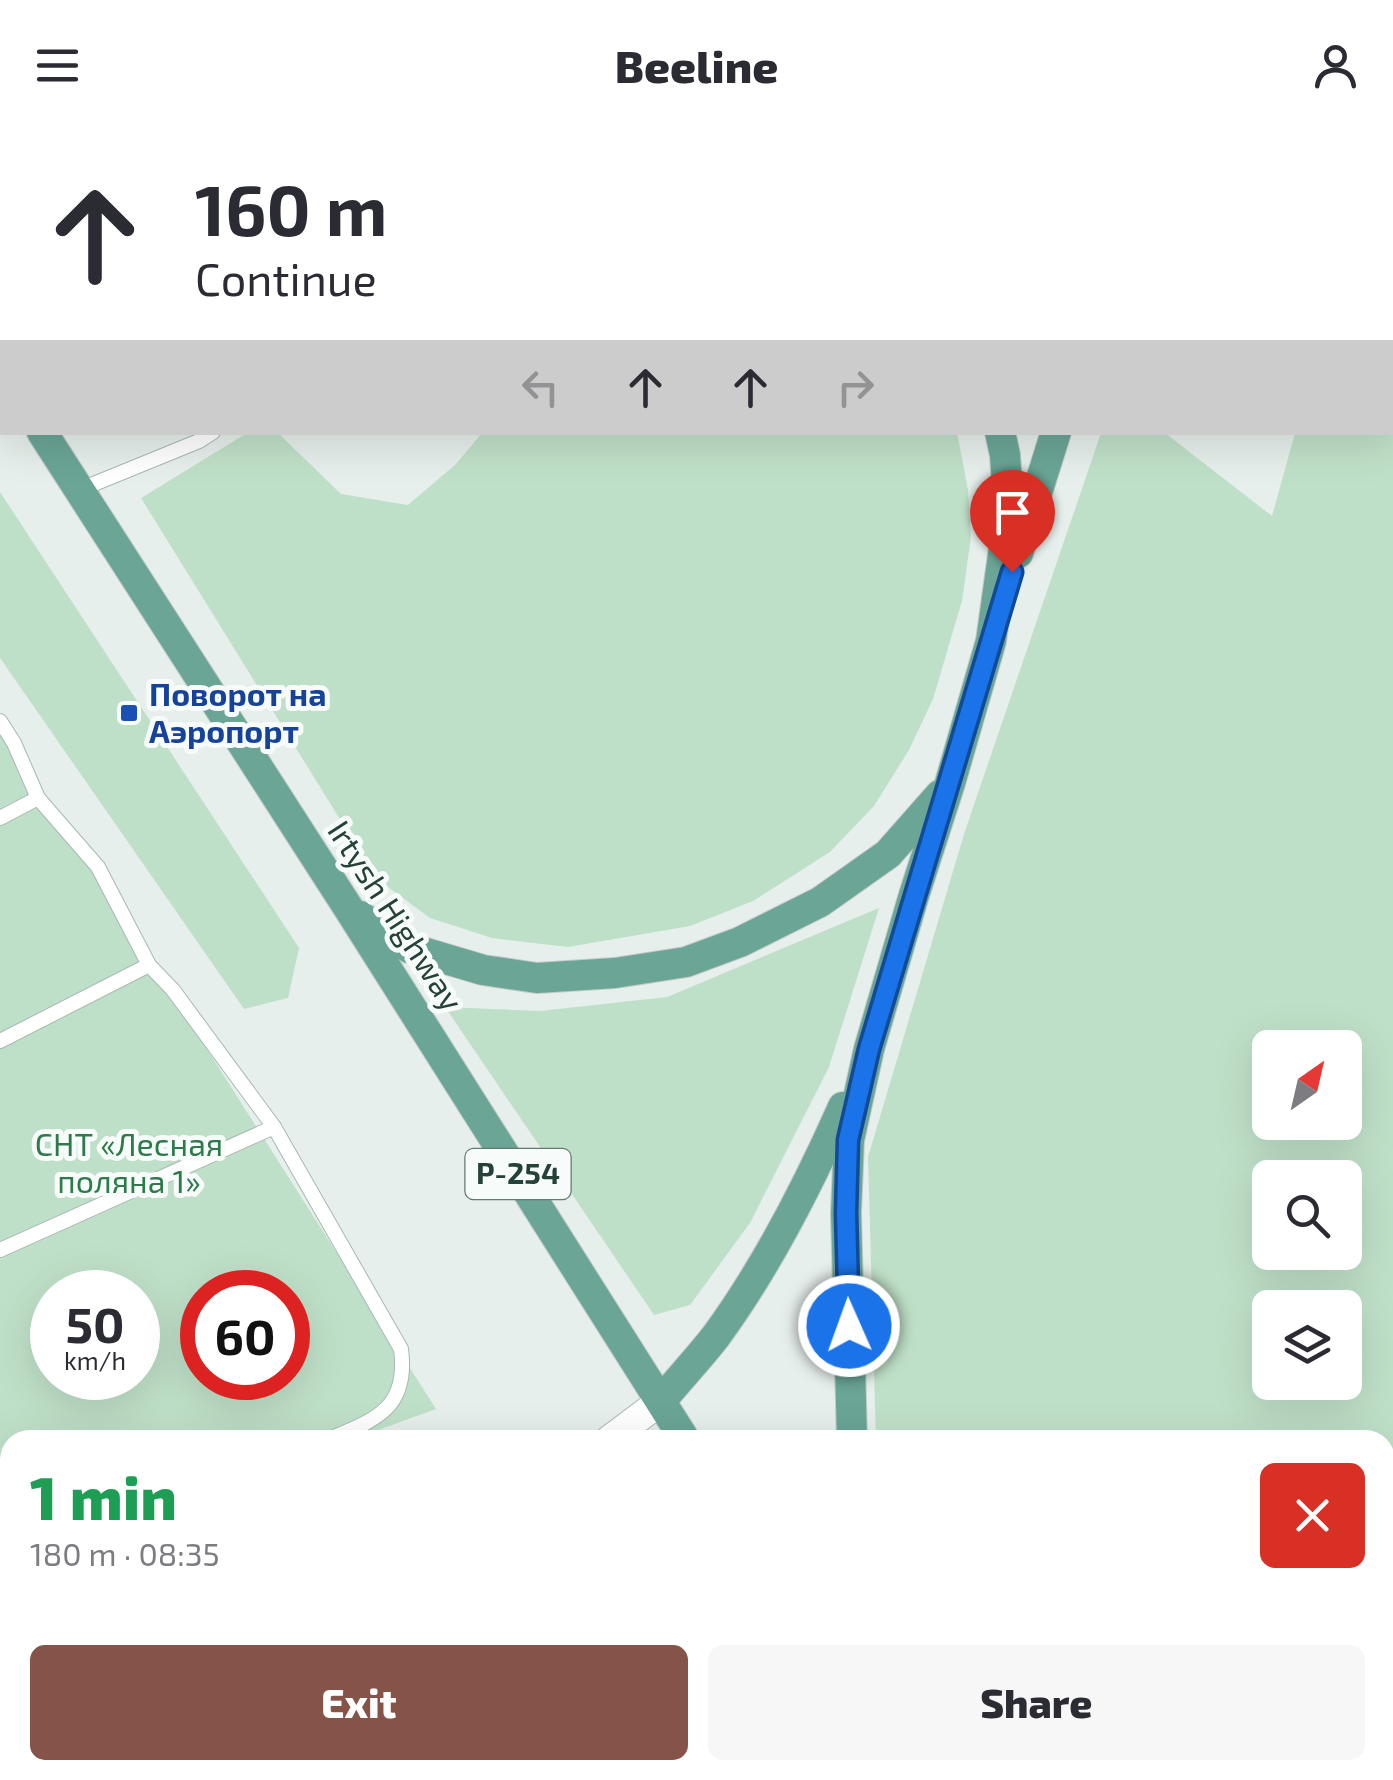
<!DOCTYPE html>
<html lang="en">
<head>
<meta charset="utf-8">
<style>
  :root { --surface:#fff; --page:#f7f7f7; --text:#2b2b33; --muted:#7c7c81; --accent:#855347 }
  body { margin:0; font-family:"Exo 2",sans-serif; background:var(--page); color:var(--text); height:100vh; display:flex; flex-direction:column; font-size:38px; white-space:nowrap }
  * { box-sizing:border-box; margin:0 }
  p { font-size:32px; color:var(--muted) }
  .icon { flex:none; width:55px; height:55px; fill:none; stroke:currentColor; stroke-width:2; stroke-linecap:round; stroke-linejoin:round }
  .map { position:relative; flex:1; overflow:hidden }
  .sheet { position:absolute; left:0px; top:1300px; width:1395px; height:350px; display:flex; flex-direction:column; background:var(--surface); border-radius:30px 30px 0 0; box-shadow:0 10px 40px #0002 }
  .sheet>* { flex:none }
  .top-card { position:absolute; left:0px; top:0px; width:1395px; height:305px; box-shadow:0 10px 40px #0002; background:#fff; color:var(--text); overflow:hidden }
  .needle { width:65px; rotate:34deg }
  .buttons { position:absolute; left:1252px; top:900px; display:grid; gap:20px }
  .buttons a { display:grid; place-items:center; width:110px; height:110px; border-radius:15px; background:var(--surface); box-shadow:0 10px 40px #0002; font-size:50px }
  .speed { position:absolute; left:30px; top:1140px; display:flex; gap:20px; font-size:50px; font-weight:700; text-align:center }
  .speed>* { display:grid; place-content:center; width:130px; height:130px; border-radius:50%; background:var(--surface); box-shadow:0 10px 40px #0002; line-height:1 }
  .speed small { font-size:25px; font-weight:400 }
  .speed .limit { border:15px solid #d22; background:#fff; color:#111 }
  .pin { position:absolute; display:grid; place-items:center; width:85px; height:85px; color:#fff; margin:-102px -42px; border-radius:50% 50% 50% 0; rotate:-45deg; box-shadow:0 0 10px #0007 }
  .pin .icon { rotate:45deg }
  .me { position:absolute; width:110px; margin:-55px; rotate:358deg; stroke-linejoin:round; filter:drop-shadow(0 0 8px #0008) }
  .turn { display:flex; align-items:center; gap:35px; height:210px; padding:0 30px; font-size:45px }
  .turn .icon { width:130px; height:130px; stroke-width:2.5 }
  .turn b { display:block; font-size:70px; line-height:85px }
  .lanes { display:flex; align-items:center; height:95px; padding:0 30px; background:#0003; justify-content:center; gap:50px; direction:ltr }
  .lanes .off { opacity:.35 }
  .round { display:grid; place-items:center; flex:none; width:105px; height:105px; border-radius:15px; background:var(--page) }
  .headline { display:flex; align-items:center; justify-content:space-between; height:170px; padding:0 30px }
  h1 { font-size:60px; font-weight:800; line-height:75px; color:#1e9e55 }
  .primary-button { display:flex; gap:20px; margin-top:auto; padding:20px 30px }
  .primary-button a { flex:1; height:115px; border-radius:15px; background:var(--accent); color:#fff; font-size:40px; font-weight:800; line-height:115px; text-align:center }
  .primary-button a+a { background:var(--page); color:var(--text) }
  header { display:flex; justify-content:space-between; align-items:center; height:130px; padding:0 30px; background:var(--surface); font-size:45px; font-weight:800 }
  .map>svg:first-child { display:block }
  .green { fill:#bfe0c8; fill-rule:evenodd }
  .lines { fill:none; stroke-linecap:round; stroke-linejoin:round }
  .lane-casing { stroke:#a8b8b2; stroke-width:16 }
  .street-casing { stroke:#a8b8b2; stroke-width:30 }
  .primary-casing { stroke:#c2cac8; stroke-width:32 }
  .lane { stroke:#fff; stroke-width:14 }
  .street { stroke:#fff; stroke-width:28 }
  .primary { stroke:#6aa596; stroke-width:30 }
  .route-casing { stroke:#114b97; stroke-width:25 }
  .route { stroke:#1a73e8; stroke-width:18 }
  .transit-dot { fill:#1a4fb4; stroke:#f7fbf9; stroke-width:4 }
  .labels { text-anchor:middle; stroke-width:10; stroke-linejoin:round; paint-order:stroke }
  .shield { fill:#f7fbf9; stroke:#637a73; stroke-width:2.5 }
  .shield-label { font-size:30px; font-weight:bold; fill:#24423a }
  .transit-label { font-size:32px; font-weight:bold; fill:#164399; stroke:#f7fbf9; text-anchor:start }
  .street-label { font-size:32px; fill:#24423a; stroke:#f7fbf9 }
  .park-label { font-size:32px; fill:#2d7a4b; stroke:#f7fbf9 }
</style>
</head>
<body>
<header><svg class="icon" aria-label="menu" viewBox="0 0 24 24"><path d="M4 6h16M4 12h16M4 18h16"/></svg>Beeline<svg class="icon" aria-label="person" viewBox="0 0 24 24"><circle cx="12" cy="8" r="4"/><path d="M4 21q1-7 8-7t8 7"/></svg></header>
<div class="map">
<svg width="1393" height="1650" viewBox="0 0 1393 1650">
  <rect width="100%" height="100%" fill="#e6efeb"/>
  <g class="green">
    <polygon points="0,0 441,0 441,2 2,2 2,163 0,159"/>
    <path d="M1376,0H1393V1650H979L973,1640H1385V1310H876L868,1027L965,701L1101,303H1165L1272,386L1295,303L1392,302V2H1376ZM1270,918H1345V992H1270ZM1270,1048H1345V1122H1270ZM1270,1178H1345V1252H1270Z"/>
    <polygon points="957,302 968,360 971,407 962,471 933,569 909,620 874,676 830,722 753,771 690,796 568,817 492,808 430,788 377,749 141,368 247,303 278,303 341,364 408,375 456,334 482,303"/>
    <polygon points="0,362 299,818 288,868 244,879 0,528"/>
    <path d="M0,594L436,1279L351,1310H10V1425L0,1424ZM52,1162H138V1248H52ZM202,1162H288V1248H202Z"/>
    <polygon points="879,778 829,937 750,1093 690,1175 654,1185 445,877 540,881 667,867"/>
    <polygon points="699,1640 826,1640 830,1650 713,1650"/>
  </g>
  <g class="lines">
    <defs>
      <g id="lane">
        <polyline points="471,2 472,0"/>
        <polyline points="79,360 199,311 213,302"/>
        <path d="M0,591L14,613L38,668L98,737L149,835L173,860L274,997L401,1219C409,1279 375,1290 327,1310"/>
        <polyline points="0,688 38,668"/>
        <polyline points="0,911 149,835"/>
        <polyline points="0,1120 274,997"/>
        <polyline points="0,1395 10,1396"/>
        <polyline points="321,1640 350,1650"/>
      </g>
      <g id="street">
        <polyline points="609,1310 661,1271"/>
        <polyline points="0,1536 10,1536"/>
      </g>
      <g id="primary">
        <polyline points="755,0 765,2"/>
        <polyline points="1023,2 1028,0"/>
        <polyline points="1149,2 1150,0"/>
        <polyline points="0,237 2,240"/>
        <polyline points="42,302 349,779 685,1310"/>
        <polyline points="1018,423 1056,302"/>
        <polyline points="360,786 409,818 483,840 537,848 615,843 686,832 740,812 820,772 888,724 940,665"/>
        <path d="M661,1271C679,1249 699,1228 716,1206C768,1135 808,1056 843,977"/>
        <polyline points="852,1310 846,1083 849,1010 869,919 914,765 950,653 991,511 1009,382 1005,325 1000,302"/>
        <polyline points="879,1640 885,1650"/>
        <polyline points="928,1640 933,1650"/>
      </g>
    </defs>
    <use href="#lane" class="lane-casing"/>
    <use href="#street" class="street-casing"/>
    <use href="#primary" class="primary-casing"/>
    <use href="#lane" class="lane"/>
    <use href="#street" class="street"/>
    <use href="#primary" class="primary"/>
  </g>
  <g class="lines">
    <defs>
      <polyline id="route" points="849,1196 846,1083 848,1010 869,919 1012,442"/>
    </defs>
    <use href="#route" class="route-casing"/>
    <use href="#route" class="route"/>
  </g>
  <rect class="transit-dot" x="119" y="573" width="20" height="20" rx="5"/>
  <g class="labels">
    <rect class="shield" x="465.5" y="1019" width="105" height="50" rx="8"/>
    <g class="shield-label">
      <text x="518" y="1054">Р-254</text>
    </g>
    <g class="transit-label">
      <text x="149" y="576">Поворот на<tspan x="149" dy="37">Аэропорт</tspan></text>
    </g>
    <g class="street-label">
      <text transform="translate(395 786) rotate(57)" y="11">Irtysh Highway</text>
    </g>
    <g class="park-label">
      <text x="129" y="1026">СНТ «Лесная<tspan x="129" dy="37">поляна 1»</tspan></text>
    </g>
  </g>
</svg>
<div class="buttons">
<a><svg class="needle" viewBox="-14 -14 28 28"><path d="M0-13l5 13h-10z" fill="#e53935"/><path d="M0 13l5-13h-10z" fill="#7c7c81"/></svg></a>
<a><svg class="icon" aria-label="search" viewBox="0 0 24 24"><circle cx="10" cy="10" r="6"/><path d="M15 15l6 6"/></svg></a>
<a><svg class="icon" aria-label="layers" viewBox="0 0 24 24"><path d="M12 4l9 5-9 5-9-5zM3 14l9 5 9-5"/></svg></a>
</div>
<div class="speed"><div>50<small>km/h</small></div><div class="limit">60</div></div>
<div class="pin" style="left:1012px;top:442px;background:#d93025"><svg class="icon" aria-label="arrive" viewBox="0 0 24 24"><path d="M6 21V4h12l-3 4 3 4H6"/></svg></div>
<svg class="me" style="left:849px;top:1196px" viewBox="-20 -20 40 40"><circle r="17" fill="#1a73e8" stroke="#fff" stroke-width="3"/><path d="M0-11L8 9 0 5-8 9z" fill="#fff"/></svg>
<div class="top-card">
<div class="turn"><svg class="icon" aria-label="ahead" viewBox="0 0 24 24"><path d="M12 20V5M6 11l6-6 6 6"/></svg><div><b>160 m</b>Continue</div></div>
<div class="lanes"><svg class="icon off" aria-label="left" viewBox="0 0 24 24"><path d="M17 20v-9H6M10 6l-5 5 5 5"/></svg><svg class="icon" aria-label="ahead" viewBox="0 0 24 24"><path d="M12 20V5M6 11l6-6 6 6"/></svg><svg class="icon" aria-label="ahead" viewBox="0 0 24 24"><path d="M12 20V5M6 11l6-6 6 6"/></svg><svg class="icon off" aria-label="right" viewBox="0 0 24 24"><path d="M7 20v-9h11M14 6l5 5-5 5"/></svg></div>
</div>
<section class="sheet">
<div class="headline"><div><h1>1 min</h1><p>180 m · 08:35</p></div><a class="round" style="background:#d93025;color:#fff"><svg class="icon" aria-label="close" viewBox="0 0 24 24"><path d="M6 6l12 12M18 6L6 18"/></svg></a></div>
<div class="primary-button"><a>Exit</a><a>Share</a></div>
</section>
</div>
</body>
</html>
